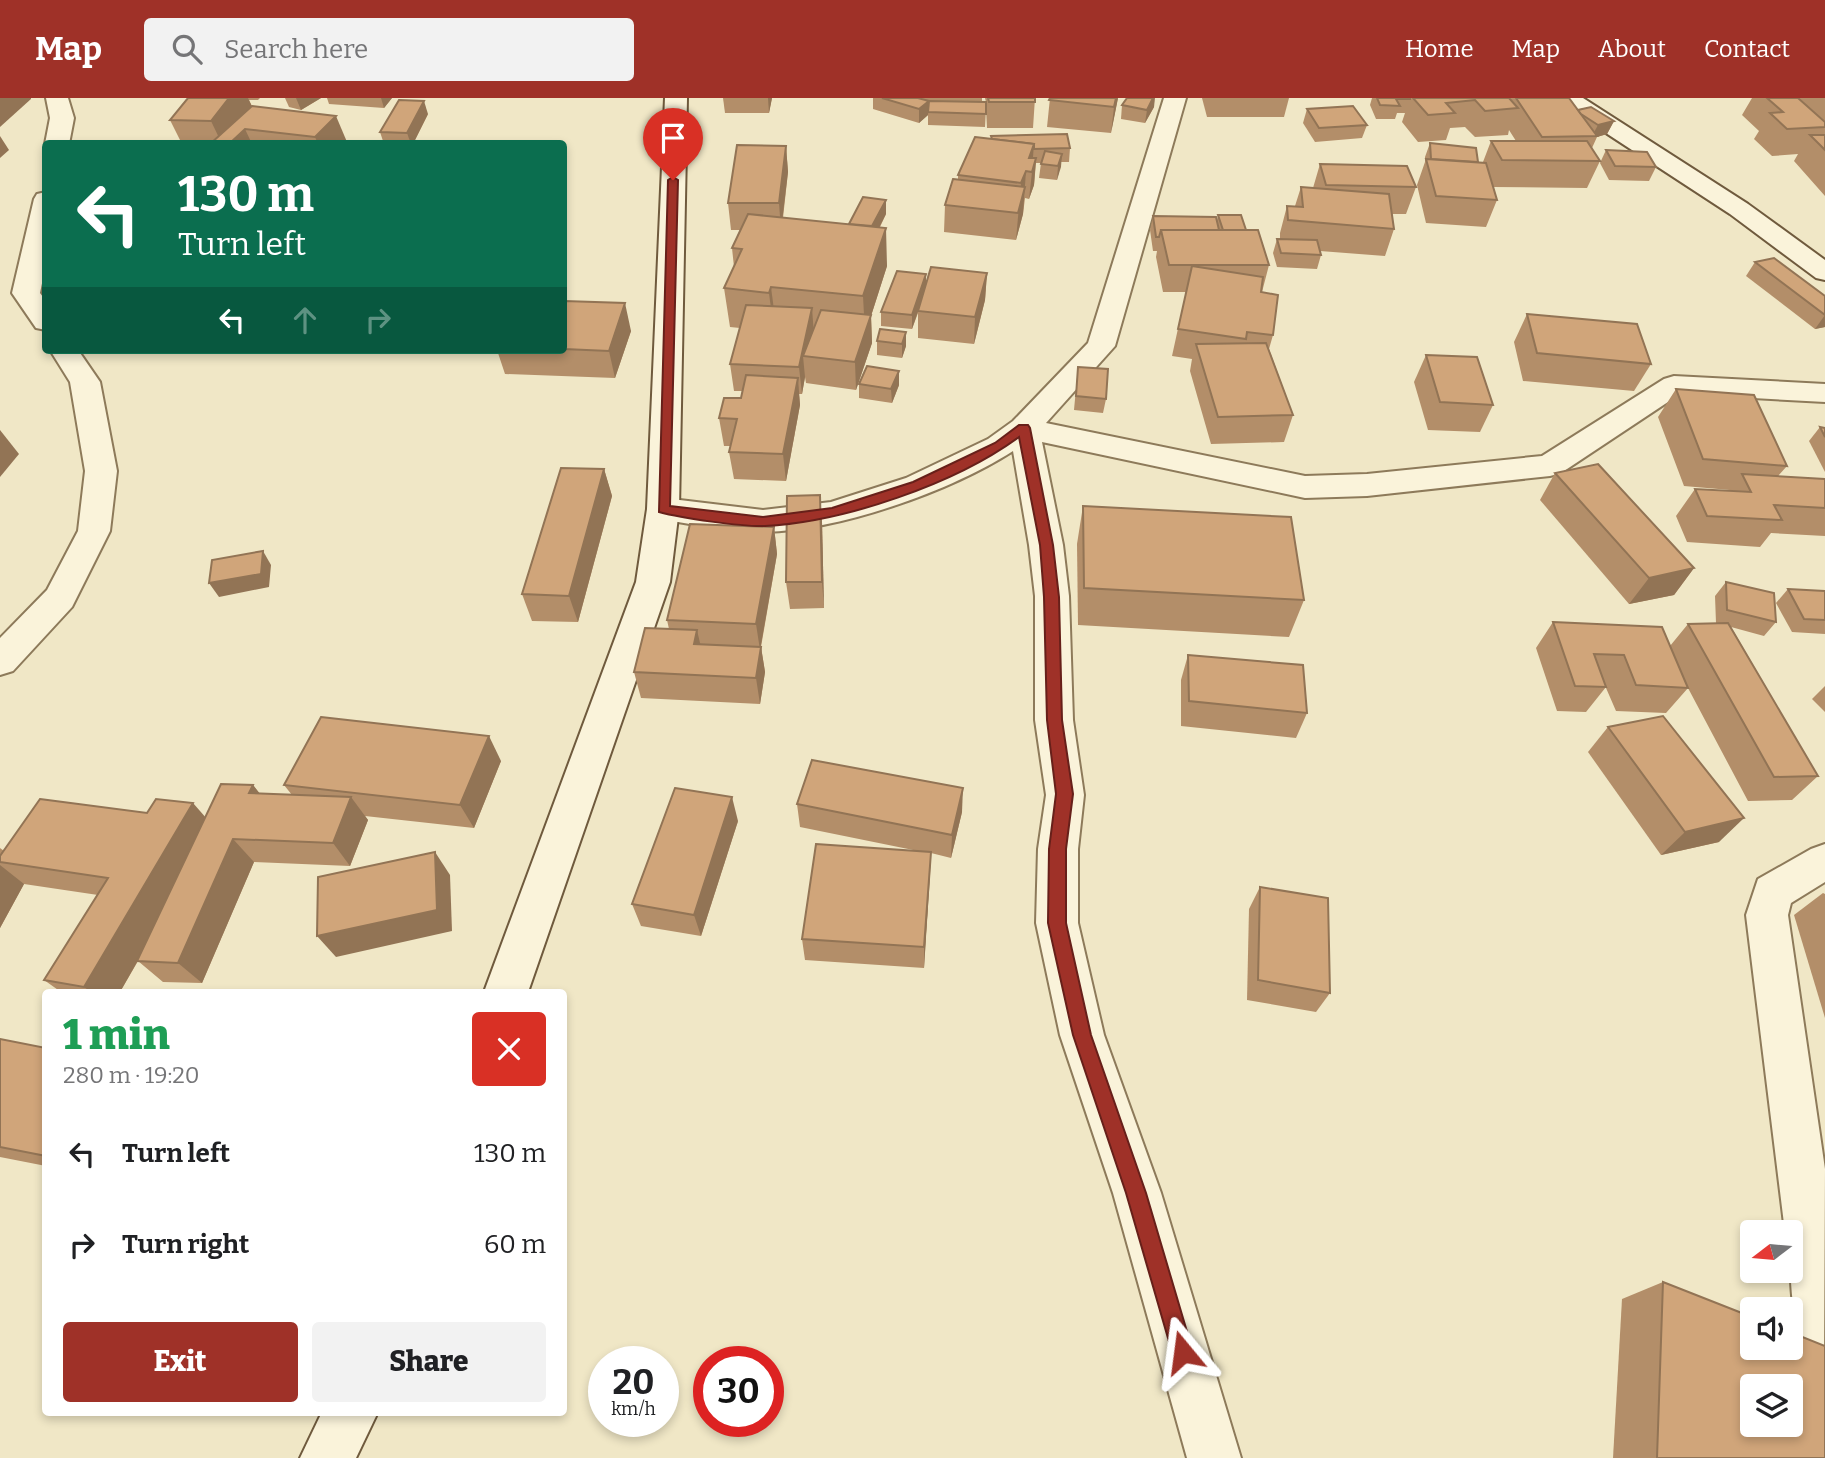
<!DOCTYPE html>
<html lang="en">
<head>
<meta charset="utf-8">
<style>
  :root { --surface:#fff; --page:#f2f2f2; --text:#202124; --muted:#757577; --accent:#9f3128 }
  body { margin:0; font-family:Bitter,serif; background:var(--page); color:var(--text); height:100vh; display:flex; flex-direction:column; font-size:26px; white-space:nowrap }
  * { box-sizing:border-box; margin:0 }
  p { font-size:23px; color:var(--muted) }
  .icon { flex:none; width:38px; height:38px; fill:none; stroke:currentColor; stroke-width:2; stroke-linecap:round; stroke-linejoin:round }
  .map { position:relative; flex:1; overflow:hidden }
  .panel { position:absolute; left:42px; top:891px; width:525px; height:427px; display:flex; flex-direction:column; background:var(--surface); border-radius:7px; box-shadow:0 4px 10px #0003 }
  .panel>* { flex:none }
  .banner { position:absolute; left:42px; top:42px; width:525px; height:214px; border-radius:7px; box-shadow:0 4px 10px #0003; background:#0b6e4f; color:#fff; overflow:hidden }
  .needle { width:46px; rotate:254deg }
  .controls { position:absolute; left:1740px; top:1122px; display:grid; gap:14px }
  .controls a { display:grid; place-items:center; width:63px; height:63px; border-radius:7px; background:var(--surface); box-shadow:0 4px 10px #0003; font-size:35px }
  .speed { position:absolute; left:588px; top:1248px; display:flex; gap:14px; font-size:35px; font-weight:700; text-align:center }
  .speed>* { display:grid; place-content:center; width:91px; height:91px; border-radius:50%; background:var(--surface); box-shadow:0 4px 10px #0003; line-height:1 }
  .speed small { font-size:18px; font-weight:400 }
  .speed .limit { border:10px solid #d22; background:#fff; color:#111 }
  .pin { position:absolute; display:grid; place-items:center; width:60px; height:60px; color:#fff; margin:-72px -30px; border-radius:50% 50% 50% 0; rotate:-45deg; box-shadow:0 0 7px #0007 }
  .pin .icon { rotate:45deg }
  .me { position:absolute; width:77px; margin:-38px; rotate:344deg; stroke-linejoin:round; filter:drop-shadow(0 0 5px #0008) }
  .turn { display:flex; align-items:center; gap:24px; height:147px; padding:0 21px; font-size:32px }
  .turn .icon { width:91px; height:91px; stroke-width:2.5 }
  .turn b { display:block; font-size:49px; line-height:60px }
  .lanes { display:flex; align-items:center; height:66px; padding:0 21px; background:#0003; justify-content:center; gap:35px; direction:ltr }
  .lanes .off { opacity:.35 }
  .round { display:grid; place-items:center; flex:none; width:74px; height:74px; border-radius:7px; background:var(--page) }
  .summary { display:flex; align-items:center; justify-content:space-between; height:119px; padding:0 21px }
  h1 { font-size:42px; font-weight:800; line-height:52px; color:#1e9e55 }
  .button { display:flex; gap:14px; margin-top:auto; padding:14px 21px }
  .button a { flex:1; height:80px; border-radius:7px; background:var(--accent); color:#fff; font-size:28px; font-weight:800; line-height:80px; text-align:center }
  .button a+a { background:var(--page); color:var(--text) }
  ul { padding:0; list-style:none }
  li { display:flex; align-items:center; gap:21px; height:91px; padding:0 21px }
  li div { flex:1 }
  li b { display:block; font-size:26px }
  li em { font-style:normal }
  header { display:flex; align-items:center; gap:42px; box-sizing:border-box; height:98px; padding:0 35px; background:var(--accent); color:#fff }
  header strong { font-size:33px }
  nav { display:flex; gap:38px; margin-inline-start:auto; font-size:24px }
  .search { width:490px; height:63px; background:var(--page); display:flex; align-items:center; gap:18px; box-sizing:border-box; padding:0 24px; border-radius:7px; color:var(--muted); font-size:26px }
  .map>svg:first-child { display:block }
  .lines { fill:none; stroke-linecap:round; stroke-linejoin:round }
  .street-casing { stroke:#8d7a5a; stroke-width:4 }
  .secondary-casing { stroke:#6f5a3d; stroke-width:4 }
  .street { fill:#faf3da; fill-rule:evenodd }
  .secondary { fill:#faf3da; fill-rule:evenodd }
  .wall { fill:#b38e69 }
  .shaded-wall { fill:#927455 }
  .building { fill:#d0a57a; stroke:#927455; stroke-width:2; fill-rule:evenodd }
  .route { fill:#9f3128; stroke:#67201a; stroke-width:2 }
</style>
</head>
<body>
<header>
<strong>Map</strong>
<div class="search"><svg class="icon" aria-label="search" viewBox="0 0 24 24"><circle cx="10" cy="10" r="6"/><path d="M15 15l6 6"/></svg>Search here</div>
<nav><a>Home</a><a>Map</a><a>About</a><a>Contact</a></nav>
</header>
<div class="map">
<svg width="1825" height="1360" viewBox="0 0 1825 1360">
  <rect width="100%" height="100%" fill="#f0e7c6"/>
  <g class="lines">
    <defs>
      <g id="street">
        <polygon points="46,0 68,0 74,20 69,46 45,46 50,20"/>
        <path d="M1164,0H1186L1115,248L1046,325L1305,378L1367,376L1542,358L1664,281L1674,278L1825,286V304L1680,296L1561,375L1550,378L1367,398L1305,400L1042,344L1063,447L1069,498L1073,622L1084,697L1078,751V825L1104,937L1161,1095L1241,1360H1187L1113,1095L1060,937L1036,825L1038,751L1046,697L1035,622V498L1029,447L1013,353C949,394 840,432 765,434C732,435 696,426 663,422L652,419L647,411L652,403L663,400L763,412L831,404L906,380L988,341L1013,323L1088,245Z"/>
        <polygon points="46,94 46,166 40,195 46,203 46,232 36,230 12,195 34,101 37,96"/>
        <polygon points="50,252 78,252 100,284 117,373 110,433 72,509 13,573 0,577 0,540 47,492 78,433 85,373 70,284"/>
        <path d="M1825,746V784L1791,805L1788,817L1825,1071L1824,1267L1806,1259C1790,1220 1790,1175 1790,1134H1785L1746,817L1758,781L1811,751Z"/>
      </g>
      <g id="secondary">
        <polygon points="665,0 687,0 679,411 670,484 528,894 484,894 636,484 647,411"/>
        <polygon points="1557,0 1583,0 1748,106 1825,162 1825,182 1816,180 1730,116 1560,5"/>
        <polygon points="322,1314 378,1314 356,1360 300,1360"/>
      </g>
    </defs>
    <use href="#street" class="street-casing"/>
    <use href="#secondary" class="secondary-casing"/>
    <use href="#street" class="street"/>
    <use href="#secondary" class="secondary"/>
  </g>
  <g class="wall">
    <polygon points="188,0 260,0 258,2 249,2 252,8 347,44 346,46 182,46 170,22"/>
    <polygon points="285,0 321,0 301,12 289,9"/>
    <polygon points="327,0 392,0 384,10 329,6"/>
    <polygon points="723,0 772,0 769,15 725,15"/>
    <polygon points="873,0 982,0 982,4 986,4 985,0 1035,0 1033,30 987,30 986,10 985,29 928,27 928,17 919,25 873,11"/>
    <polygon points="1050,0 1118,0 1111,35 1047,29"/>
    <polygon points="1202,0 1289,0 1284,19 1207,19"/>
    <polygon points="1372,0 1569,0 1578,12 1614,23 1607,36 1597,39 1592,50 1600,63 1587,90 1493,89 1497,102 1486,129 1426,125 1417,87 1425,64 1425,59 1430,45 1478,64 1483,64 1491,43 1516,43 1509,32 1508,37 1475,39 1465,29 1450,30 1446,42 1418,44 1402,24 1405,15 1397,15 1395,21 1376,21 1370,7"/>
    <polygon points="1752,0 1825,0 1825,98 1794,63 1798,56 1772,58 1754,41 1759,33 1742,17"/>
    <polygon points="1122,7 1154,9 1145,25 1121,21"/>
    <polygon points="1307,11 1367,27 1362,40 1315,44 1303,25"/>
    <polygon points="428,16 413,46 384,46 380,34"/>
    <polygon points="991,38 1070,50 1069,64 1061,64 1057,82 1039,80 1041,65 1036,65 1034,87 1029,101 1025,100 1023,116 1016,142 944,134 945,107 958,81 958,77 991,41"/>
    <polygon points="786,48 788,74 783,120 849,126 886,116 880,129 887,168 871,218 872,245 856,292 806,285 805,279 802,296 799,296 800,307 786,383 734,381 729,354 731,348 724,348 719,320 741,300 742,293 734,293 730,266 740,230 730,229 724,190 734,169 732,150 740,132 731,132 728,105"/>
    <polygon points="1606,52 1656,69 1649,83 1609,82 1600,65"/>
    <polygon points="1320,66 1416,89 1406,116 1392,116 1394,131 1385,158 1320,153 1321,157 1317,171 1277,169 1273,155 1277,141 1280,141 1280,135 1287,108 1295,108 1301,89 1313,90"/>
    <polygon points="1218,117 1246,132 1269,167 1262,194 1273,237 1269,251 1293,317 1284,344 1211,346 1190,273 1192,261 1172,258 1186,194 1163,194 1156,159 1157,153 1153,153 1150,132 1153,118 1217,122"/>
    <polygon points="1755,164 1825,198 1825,229 1815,231 1746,178"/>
    <polygon points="987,175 985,202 974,246 918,240 918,215 912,231 881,228 881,214 926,176 926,186"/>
    <polygon points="564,203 631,233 615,280 505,276 497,252 564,252"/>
    <polygon points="1527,216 1651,266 1634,293 1523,283 1514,244"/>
    <polygon points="880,231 906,248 902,260 877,257 877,243"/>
    <polygon points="1426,257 1493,307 1480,334 1428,332 1414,284"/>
    <polygon points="1078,269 1106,301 1103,315 1074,312"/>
    <polygon points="899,273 899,287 892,305 859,300 859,286"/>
    <polygon points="1676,291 1787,368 1778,378 1825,381 1825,438 1771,435 1760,449 1687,444 1676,418 1695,391 1729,393 1730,392 1684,388 1658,319"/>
    <polygon points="1820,329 1825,330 1825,374 1809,343"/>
    <polygon points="604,371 612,398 578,524 532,523 522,496"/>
    <polygon points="1555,375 1694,470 1674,497 1629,506 1540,402"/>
    <polygon points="1083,408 1304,502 1289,539 1078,527 1077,446"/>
    <polygon points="822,424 824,510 790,511 786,484"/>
    <polygon points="774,429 777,456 761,549 765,574 760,606 641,600 634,574 669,531 667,522"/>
    <polygon points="1726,484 1776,524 1764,538 1731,529 1818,678 1792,702 1748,703 1688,590 1666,615 1616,613 1603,583 1606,589 1586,614 1557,613 1536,550 1553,524 1670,548 1688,526 1716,525 1715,498"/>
    <polygon points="1788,491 1825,493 1825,536 1792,534 1776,505"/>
    <polygon points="1188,557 1307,615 1296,640 1181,628 1181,582"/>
    <polygon points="1825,588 1825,614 1812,601"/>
    <polygon points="1608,629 1719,744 1661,757 1588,654"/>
    <polygon points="501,663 474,730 365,718 368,722 350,768 254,764 202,885 163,884 138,863 120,894 61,894 44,882 98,797 24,786 0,830 0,750 4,753 147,715 205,719 253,687 259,695 292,697 284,687"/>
    <polygon points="797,706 962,714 951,760 931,755 924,870 805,862 802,841 923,754 800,729"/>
    <polygon points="738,723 701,838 641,828 632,806"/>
    <polygon points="1260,789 1330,895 1316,914 1247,902 1249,811"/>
    <polygon points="1823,795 1825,796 1825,920 1794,817"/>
    <polygon points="0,941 46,950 46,1068 0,1059"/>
    <polygon points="1663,1184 1825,1360 1613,1360 1622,1201"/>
  </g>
  <g class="shaded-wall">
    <polygon points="0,0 31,0 31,1 0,29"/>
    <polygon points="229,0 248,0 253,11 222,46 211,23"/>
    <polygon points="296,0 321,0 301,12"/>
    <polygon points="381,0 392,0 384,10"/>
    <polygon points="768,0 772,0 769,15"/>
    <polygon points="1116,0 1118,0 1111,35 1114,9"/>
    <polygon points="1153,0 1155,0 1154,9 1145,25 1147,12"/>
    <polygon points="424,3 428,16 413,46 411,46 407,35"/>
    <polygon points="929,3 928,17 919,25 919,11"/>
    <polygon points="336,18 347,44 346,46 318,46 315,39"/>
    <polygon points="1614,23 1607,36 1597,39 1592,38 1598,27"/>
    <polygon points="245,31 252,46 229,46"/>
    <polygon points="0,38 9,52 0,60"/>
    <polygon points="1034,46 1032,72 1036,60 1034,87 1029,101 1032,74 1029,60"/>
    <polygon points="786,48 788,74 781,132 779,105"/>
    <polygon points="1062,56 1061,69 1057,82 1058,68"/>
    <polygon points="1026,73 1023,116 1016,142 1021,85"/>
    <polygon points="564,87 566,99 564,134"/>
    <polygon points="886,102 886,116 864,159 864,145"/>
    <polygon points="886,130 887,168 871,218 872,245 856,292 855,264 865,235 863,198"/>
    <polygon points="987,175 985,202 974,246 975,219"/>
    <polygon points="926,176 926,190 912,231 912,217"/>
    <polygon points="771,189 776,228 774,234 769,195"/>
    <polygon points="625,205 631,233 615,280 609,253"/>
    <polygon points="812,210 814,237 803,258 805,279 802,296 799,269"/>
    <polygon points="1825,217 1825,229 1815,231"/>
    <polygon points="906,234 906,248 902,260 902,246"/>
    <polygon points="899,273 899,287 892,305 891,291"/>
    <polygon points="798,280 800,307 786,383 783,356"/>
    <polygon points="0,332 19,356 0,379"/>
    <polygon points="604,371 612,398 578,524 569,498"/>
    <polygon points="820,397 822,424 824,510 822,484"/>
    <polygon points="774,429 777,456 760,552 756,526"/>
    <polygon points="263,453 271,467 269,489 219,499 209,485"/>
    <polygon points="1694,470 1674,497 1629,506 1649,480"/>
    <polygon points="697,532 703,558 694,546"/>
    <polygon points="761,549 765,574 760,606 756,580"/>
    <polygon points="489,638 501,663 474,730 460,707"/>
    <polygon points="253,687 272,711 249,695"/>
    <polygon points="963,690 962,714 951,760 952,737"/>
    <polygon points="351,699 368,722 350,768 333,745"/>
    <polygon points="732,699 738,723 701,838 694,817"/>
    <polygon points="193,705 214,729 120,894 91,894 84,889"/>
    <polygon points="1744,720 1719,744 1661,757 1685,734"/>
    <polygon points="233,741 254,764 202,885 178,865"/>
    <polygon points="435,754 450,777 452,833 336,859 317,838"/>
    <polygon points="931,754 930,777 924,870 924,849"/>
    <polygon points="0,767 24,786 0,830"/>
  </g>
  <g class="building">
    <polygon points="188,0 229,0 211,23 170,22"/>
    <polygon points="882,0 918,0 929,3 919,11"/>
    <polygon points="988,0 1035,0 1035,4 989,4"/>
    <polygon points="1050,0 1116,0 1114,9 1049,2"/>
    <polygon points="1127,0 1153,0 1147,12 1122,7"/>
    <polygon points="1377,0 1410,0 1410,1 1396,1 1400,8 1380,7"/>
    <polygon points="1413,0 1509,0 1518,10 1485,13 1475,2 1446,5 1455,15 1428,17"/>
    <polygon points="1516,0 1569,0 1597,38 1542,39"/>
    <polygon points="1767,0 1798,0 1825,24 1825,29 1787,31 1770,15 1783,14"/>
    <polygon points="399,2 424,3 407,35 380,34"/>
    <polygon points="929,3 986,4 986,16 928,14"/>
    <polygon points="252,8 336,18 315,39 245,31 229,46 210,46"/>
    <polygon points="1353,8 1367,27 1319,30 1307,11"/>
    <polygon points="1591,9 1614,23 1598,27 1581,16 1578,12"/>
    <polygon points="1067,36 1070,50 1034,51 1034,46 992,41 991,38"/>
    <polygon points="1810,37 1825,37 1825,52"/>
    <polygon points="975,39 1034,46 1029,60 1036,60 1032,74 1026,73 1021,85 958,77"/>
    <polygon points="1491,43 1587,43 1600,63 1502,62"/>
    <polygon points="1430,45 1476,50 1478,64 1431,61"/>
    <polygon points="737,47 786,48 779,105 728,105"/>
    <polygon points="1606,52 1647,54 1656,69 1615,68"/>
    <polygon points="1045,53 1062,56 1058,68 1041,66"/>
    <polygon points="1426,61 1486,65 1497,102 1436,98"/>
    <polygon points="1320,66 1407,68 1416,89 1326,87"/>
    <polygon points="953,81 1025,89 1018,115 945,107"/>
    <polygon points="1301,89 1389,96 1394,131 1288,122 1287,108 1303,109"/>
    <polygon points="863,99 886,102 872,128 849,126"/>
    <polygon points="748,116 886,130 863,198 771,189 769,195 724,190 742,151 732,150"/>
    <polygon points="1218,117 1241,117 1246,132 1223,132"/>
    <polygon points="1153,118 1216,119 1219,132 1161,132 1159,139 1156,139"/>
    <polygon points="1161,132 1258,132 1269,167 1169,167"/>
    <polygon points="1277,141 1317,142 1321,157 1281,155"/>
    <polygon points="1774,160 1825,198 1825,217 1755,164"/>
    <polygon points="1192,168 1263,179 1261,194 1278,197 1273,237 1247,234 1246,241 1178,231"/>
    <polygon points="931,169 987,175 975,219 918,213"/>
    <polygon points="897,173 926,176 912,217 881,214"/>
    <polygon points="564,203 625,205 609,253 564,251"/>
    <polygon points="746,207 812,210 799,269 730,266"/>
    <polygon points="821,212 871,217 855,264 803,258"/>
    <polygon points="1527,216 1637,226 1651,266 1537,255"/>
    <polygon points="880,231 906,234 902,246 877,243"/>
    <polygon points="1266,245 1293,317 1218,319 1196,246"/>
    <polygon points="1426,257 1477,259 1493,307 1440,304"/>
    <polygon points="867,268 899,273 891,291 859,286"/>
    <polygon points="1078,269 1108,271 1106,301 1076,298"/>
    <polygon points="746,277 798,280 783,356 729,354 737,321 719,320 724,300 741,300"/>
    <polygon points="1676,291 1754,297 1787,368 1703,361"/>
    <polygon points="1820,329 1825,330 1825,339"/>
    <polygon points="1598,366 1694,470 1649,480 1555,375"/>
    <polygon points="561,370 604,371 569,498 522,496"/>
    <polygon points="1742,376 1825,381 1825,410 1774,407 1782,422 1707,418 1695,391 1751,394"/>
    <polygon points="820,397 822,484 786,484 787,398"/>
    <polygon points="1083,408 1291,419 1304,502 1084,490"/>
    <polygon points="690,426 774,429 756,526 667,522"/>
    <polygon points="263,453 261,476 209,485 212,462"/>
    <polygon points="1726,484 1774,495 1776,524 1727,512"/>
    <polygon points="1788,491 1825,493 1825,522 1804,521"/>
    <polygon points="1553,524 1662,529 1688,590 1636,587 1624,557 1594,556 1606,589 1575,588"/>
    <polygon points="1728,525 1818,678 1774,679 1688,526"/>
    <polygon points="645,530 697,532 694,546 761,549 756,580 634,574"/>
    <polygon points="1188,557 1303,567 1307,615 1189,603"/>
    <polygon points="1663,618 1744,720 1685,734 1608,629"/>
    <polygon points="321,619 489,638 460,707 284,687"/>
    <polygon points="812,662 963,690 952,737 797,706"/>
    <polygon points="221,686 253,687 249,695 351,699 333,745 233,741 178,865 137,863"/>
    <polygon points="675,690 732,699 694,817 632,806"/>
    <polygon points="40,701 147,715 156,701 193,705 84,889 44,882 108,780 0,764 0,758"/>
    <polygon points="816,746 931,754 924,849 802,841"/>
    <polygon points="435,754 437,812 317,838 318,779"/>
    <polygon points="1260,789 1328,800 1330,895 1258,882"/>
    <polygon points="0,941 46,950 46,1058 0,1049"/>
    <path d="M1663,1184L1752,1219V1250H1790V1234L1825,1248V1360H1657ZM1752,1288H1790V1326H1752Z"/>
  </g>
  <path class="route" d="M673,79L678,82L670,408L763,419L832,410L913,384L995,345L1019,327H1028L1030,330L1053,447L1059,499L1062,622L1073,696L1066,751V825L1091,937L1146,1095L1193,1254L1190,1262L1183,1265L1175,1262L1172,1254L1126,1095L1073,937L1048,825L1049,751L1056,696L1047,622L1044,499L1040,447L1019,339C955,386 844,424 765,428C742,429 681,420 659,414L668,82Z"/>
</svg>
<div class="controls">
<a><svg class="needle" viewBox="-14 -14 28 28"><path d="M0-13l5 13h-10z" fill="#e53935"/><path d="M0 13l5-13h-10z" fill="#757577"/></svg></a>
<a><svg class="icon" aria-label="sound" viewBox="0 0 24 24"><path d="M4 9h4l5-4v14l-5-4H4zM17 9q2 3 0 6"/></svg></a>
<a><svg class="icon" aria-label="layers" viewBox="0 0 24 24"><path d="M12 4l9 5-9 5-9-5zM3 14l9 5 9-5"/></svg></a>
</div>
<div class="speed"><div>20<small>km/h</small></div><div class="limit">30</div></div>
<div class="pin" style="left:673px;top:82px;background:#d93025"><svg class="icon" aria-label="arrive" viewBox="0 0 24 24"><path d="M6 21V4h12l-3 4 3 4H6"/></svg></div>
<svg class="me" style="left:1183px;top:1254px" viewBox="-20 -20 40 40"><path d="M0-17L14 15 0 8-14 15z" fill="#9f3128" stroke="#fff" stroke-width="4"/></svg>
<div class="banner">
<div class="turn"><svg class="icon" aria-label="left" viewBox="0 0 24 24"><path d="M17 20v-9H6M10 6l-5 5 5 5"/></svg><div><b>130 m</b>Turn left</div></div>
<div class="lanes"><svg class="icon" aria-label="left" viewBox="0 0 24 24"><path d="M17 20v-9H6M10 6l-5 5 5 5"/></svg><svg class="icon off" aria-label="ahead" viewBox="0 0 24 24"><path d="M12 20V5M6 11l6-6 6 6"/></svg><svg class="icon off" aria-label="right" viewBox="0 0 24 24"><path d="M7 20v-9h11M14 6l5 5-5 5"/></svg></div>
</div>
<section class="panel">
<div class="summary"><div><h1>1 min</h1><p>280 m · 19:20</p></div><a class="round" style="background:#d93025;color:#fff"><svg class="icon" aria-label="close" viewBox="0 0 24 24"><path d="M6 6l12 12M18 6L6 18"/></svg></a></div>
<ul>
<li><svg class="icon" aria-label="left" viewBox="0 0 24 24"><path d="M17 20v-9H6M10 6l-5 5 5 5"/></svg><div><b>Turn left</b></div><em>130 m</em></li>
<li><svg class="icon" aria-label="right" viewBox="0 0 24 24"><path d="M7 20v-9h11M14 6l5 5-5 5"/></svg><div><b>Turn right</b></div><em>60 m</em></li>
</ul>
<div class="button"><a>Exit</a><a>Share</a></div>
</section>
</div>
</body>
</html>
